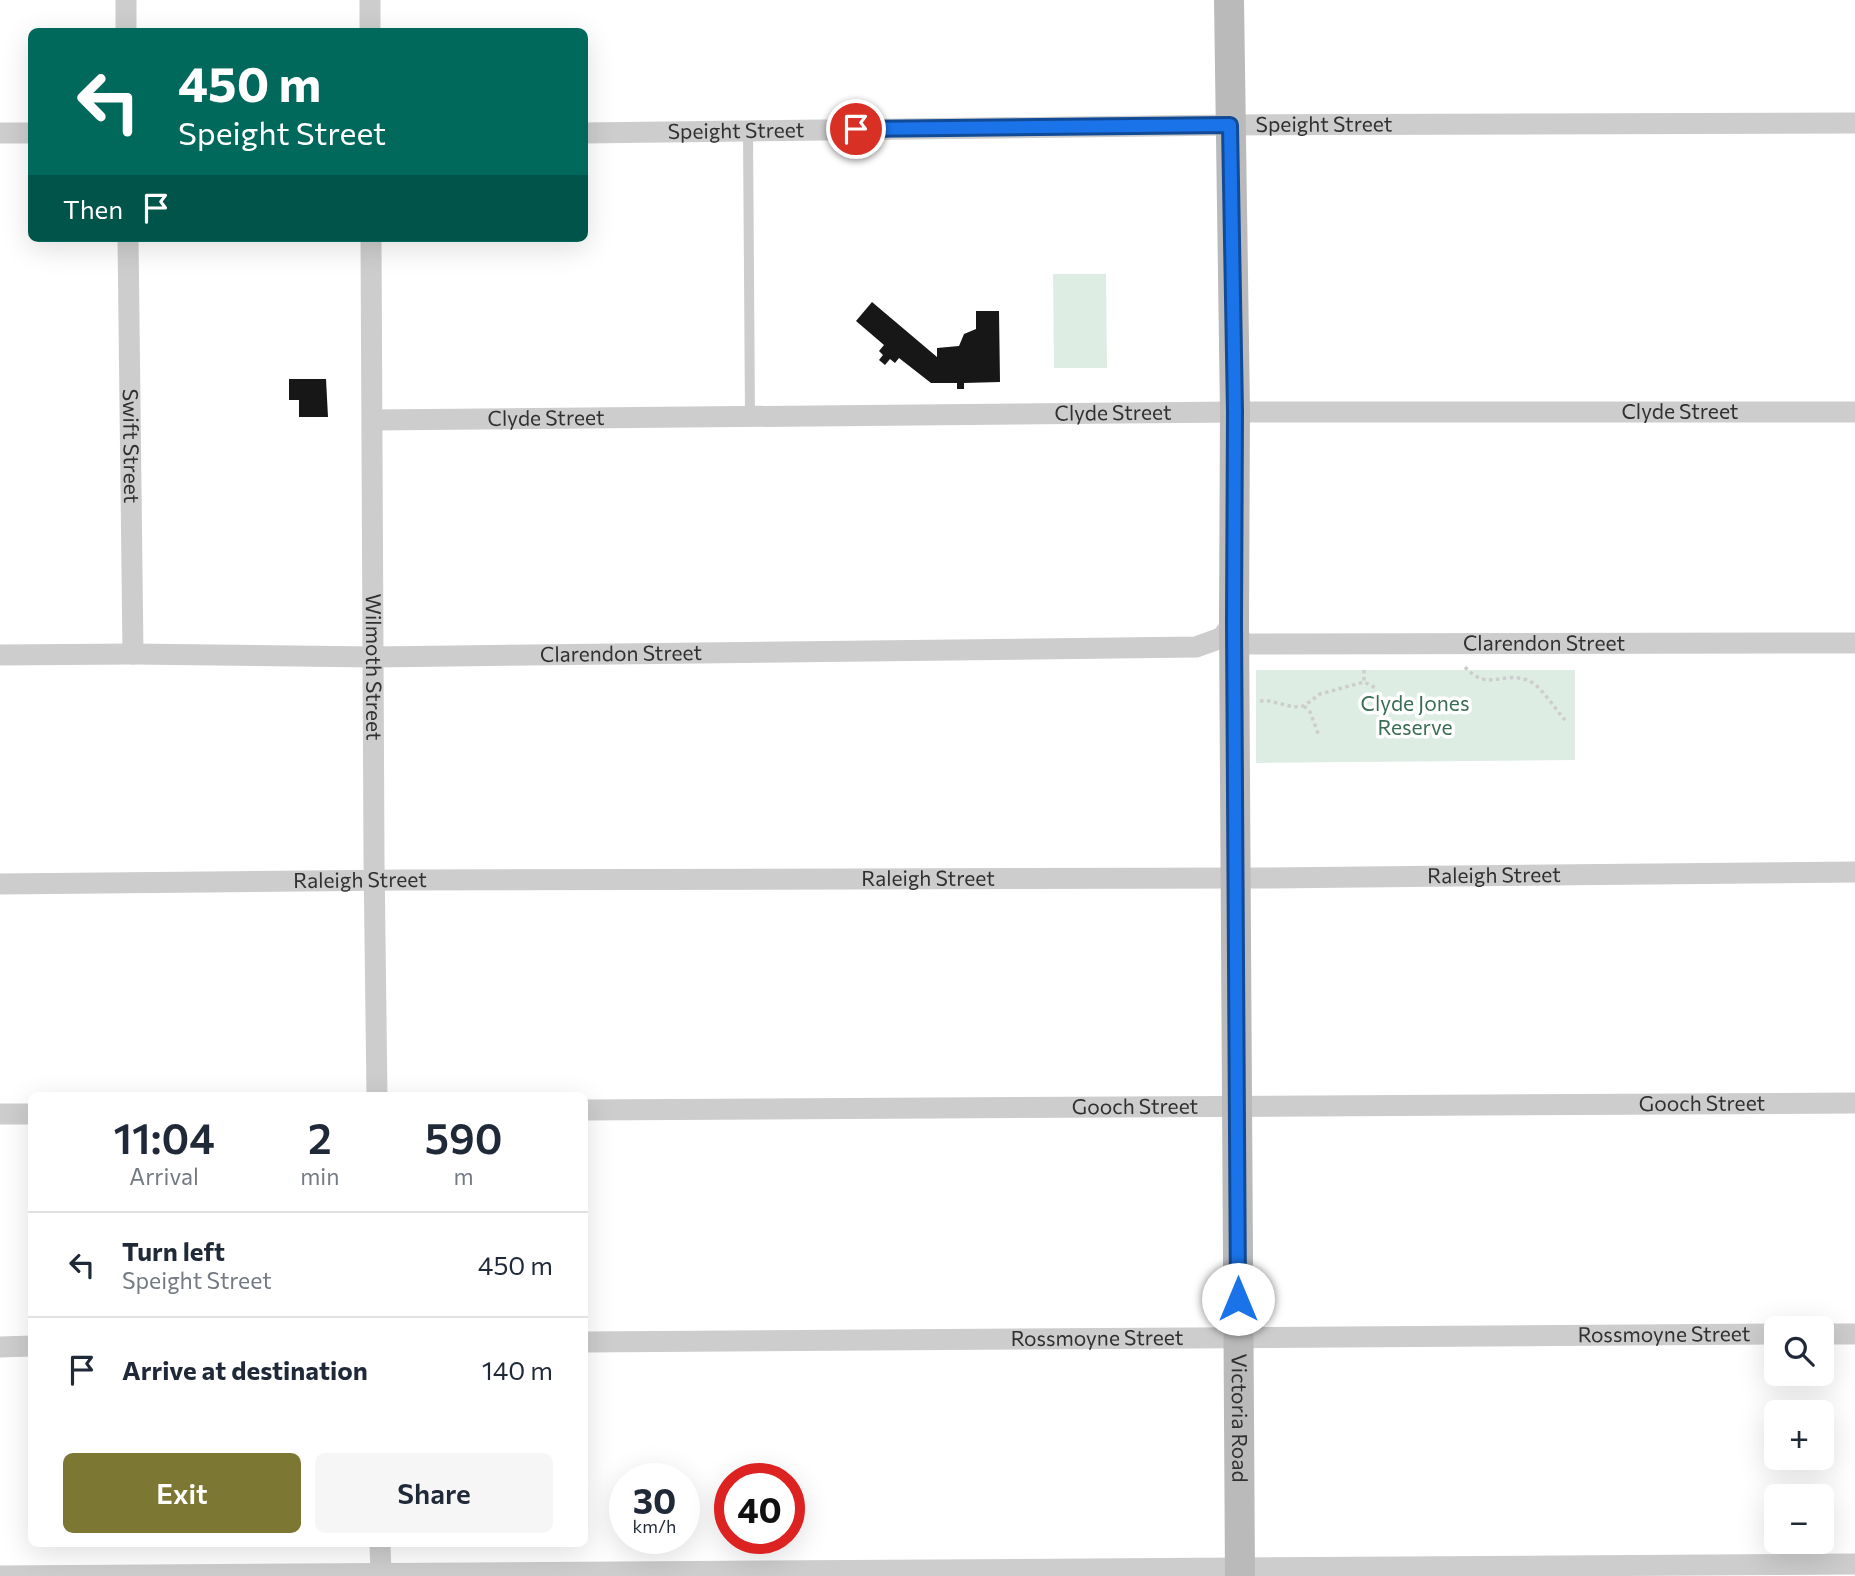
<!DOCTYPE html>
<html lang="en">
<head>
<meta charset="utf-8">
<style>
  :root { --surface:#fff; --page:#f6f6f7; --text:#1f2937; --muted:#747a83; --line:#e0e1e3; --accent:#7c7732 }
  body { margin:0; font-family:Commissioner,sans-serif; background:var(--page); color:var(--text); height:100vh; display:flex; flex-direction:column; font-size:26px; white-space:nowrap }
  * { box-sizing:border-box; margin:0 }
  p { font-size:23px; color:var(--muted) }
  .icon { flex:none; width:38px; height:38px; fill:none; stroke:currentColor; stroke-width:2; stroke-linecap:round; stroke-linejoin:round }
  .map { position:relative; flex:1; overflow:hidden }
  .details { position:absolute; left:28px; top:1092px; width:560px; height:455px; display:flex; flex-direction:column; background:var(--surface); border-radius:10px; box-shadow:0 7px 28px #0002 }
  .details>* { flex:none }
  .guide { position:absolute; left:28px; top:28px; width:560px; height:214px; border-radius:10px; box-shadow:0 7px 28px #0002; background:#00695c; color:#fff; overflow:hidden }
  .buttons { position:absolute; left:1764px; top:1316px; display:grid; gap:14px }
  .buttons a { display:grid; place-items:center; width:70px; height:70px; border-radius:10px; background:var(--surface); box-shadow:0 7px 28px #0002; font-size:35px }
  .speed { position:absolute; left:609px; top:1463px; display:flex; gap:14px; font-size:35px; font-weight:700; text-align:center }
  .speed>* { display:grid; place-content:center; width:91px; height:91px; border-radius:50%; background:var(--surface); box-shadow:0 7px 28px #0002; line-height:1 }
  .speed small { font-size:18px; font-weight:400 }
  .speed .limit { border:10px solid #d22; background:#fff; color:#111 }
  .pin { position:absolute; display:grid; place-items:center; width:60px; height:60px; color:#fff; margin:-30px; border:4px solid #fff; border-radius:50%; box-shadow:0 2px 7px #0007 }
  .me { position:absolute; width:77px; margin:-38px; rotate:0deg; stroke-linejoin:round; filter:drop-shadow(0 0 5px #0008) }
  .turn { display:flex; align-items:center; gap:24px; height:147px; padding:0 35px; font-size:32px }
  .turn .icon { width:91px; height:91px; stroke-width:2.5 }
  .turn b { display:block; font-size:49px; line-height:60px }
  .then { display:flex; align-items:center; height:66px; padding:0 35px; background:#0003; gap:14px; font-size:26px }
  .eta { display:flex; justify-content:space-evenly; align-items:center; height:119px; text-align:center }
  .eta b { font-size:42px; font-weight:600; line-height:49px }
  .primary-button { display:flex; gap:14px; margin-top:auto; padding:14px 35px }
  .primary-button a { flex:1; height:80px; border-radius:10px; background:var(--accent); color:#fff; font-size:28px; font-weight:600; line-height:80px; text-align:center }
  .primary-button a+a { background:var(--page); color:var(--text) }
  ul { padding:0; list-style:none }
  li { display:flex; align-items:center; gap:21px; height:105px; padding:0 35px; border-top:2px solid var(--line) }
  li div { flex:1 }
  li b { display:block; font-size:26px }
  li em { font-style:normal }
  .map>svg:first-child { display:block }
  .green { fill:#ddede4 }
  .building { fill:#171717 }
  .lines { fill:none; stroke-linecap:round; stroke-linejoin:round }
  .path { stroke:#cdcdcd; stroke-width:3.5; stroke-dasharray:3.5 3.5; stroke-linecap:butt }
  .lane { stroke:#cdcdcd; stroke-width:10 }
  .street { stroke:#cdcdcd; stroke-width:21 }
  .secondary { stroke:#bababa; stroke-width:30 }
  .route-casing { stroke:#114b97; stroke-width:18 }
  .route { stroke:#1a73e8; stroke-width:12 }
  .labels { text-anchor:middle; stroke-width:7; stroke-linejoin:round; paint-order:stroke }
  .street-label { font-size:21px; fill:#303030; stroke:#fff }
  .park-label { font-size:21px; fill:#3a6e54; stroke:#fff }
</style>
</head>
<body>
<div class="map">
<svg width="1855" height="1576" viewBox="0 0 1855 1576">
  <rect width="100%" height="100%" fill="#fff"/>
  <g class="green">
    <polygon points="1053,274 1106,274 1107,368 1054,368"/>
    <polygon points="1256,670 1575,670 1575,760 1256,763"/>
  </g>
  <g class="building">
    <polygon points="872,302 937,357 937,348 959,346 964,334 976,329 976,311 999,311 1000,382 964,383 964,389 957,389 957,383 931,383 899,358 895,363 890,359 885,365 879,360 883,355 879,351 884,345 856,321"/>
    <polygon points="289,379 326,379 328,417 299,417 299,400 289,400"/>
  </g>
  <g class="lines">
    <g class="path">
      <path d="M1465,667C1487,692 1502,671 1527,680C1540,684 1555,709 1565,720"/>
      <polyline points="1364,670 1364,682"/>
      <polyline points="1260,701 1269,701 1294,707 1304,706 1320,694 1364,682 1376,688"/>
      <polyline points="1304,706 1310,712 1319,736"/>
    </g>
    <polyline class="lane" points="748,131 750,417"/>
    <g class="street">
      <polyline points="126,0 126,32"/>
      <polyline points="370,0 370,32"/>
      <polyline points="0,133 32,133"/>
      <path id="s1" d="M584,133L1230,125L1855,123"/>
      <path id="s2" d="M128,238L133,654"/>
      <path id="s3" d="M371,238L374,859L377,1096"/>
      <path id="s4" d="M373,420L1235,412H1855"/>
      <path id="s5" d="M1234,644L1855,643"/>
      <path id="s6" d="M0,655L133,654L374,657L1196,647L1221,638L1234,622"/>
      <path id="s7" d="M0,884L400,880L1261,878L1855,872"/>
      <path id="s8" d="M584,1110L1855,1103"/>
      <polyline points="0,1114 32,1114"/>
      <polyline points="1822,1334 1855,1334"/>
      <path id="s9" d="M584,1342L1776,1334"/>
      <polyline points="0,1347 32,1346"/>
      <polyline points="380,1544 381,1574"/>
      <polyline points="0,1576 1855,1564"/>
    </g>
    <path class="secondary" id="s10" d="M1229,0L1235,412L1234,622L1240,1576"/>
  </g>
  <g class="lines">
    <defs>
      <polyline id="route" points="856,129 1230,125 1235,412 1234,622 1238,1299"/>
    </defs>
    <use href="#route" class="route-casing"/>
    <use href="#route" class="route"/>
  </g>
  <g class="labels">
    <g class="street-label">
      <text dy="7" stroke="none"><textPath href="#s1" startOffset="740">Speight Street</textPath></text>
      <text dy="7" stroke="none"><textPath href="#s1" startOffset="152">Speight Street</textPath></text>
      <text dy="7" stroke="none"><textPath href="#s4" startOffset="1307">Clyde Street</textPath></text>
      <text dy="7" stroke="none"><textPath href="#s4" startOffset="740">Clyde Street</textPath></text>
      <text dy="7" stroke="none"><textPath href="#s4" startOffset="173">Clyde Street</textPath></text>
      <text dy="7" stroke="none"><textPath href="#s2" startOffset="208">Swift Street</textPath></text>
      <text dy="7" stroke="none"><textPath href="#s5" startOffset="310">Clarendon Street</textPath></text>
      <text dy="7" stroke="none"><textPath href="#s6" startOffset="621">Clarendon Street</textPath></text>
      <text dy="7" stroke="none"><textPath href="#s3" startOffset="429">Wilmoth Street</textPath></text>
      <text dy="7" stroke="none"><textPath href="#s7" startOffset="1494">Raleigh Street</textPath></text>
      <text dy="7" stroke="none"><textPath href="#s7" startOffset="928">Raleigh Street</textPath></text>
      <text dy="7" stroke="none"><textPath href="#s7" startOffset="360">Raleigh Street</textPath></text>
      <text dy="7" stroke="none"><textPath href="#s8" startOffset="1118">Gooch Street</textPath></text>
      <text dy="7" stroke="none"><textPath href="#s8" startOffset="551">Gooch Street</textPath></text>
      <text dy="7" stroke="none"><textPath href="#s9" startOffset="1080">Rossmoyne Street</textPath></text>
      <text dy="7" stroke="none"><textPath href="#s9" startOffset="513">Rossmoyne Street</textPath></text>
      <text dy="7" stroke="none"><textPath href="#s10" startOffset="1418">Victoria Road</textPath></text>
    </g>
    <g class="park-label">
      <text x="1415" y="711">Clyde Jones<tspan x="1415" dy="24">Reserve</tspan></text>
    </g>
  </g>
</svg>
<div class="buttons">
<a><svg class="icon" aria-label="search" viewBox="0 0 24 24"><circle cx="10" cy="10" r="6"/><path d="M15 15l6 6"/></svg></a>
<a>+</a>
<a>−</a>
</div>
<div class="speed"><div>30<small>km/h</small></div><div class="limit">40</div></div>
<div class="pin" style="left:856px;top:129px;background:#d93025"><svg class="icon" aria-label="arrive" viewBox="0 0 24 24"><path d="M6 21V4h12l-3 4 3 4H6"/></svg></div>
<svg class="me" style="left:1238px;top:1299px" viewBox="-20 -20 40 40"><circle r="19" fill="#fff"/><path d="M0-13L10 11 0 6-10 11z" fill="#1a73e8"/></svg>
<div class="guide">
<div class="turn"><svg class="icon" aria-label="left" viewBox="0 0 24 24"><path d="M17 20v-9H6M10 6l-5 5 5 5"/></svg><div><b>450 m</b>Speight Street</div></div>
<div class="then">Then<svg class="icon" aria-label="arrive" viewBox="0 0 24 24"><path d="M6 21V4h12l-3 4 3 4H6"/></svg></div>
</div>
<section class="details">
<div class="eta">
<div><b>11:04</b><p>Arrival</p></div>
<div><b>2</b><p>min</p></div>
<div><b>590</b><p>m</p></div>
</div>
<ul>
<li><svg class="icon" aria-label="left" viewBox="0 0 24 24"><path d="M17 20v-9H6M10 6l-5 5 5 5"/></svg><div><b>Turn left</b><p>Speight Street</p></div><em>450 m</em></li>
<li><svg class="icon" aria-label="arrive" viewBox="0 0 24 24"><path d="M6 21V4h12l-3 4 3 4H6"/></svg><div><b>Arrive at destination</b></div><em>140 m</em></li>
</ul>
<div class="primary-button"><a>Exit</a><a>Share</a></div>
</section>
</div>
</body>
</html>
